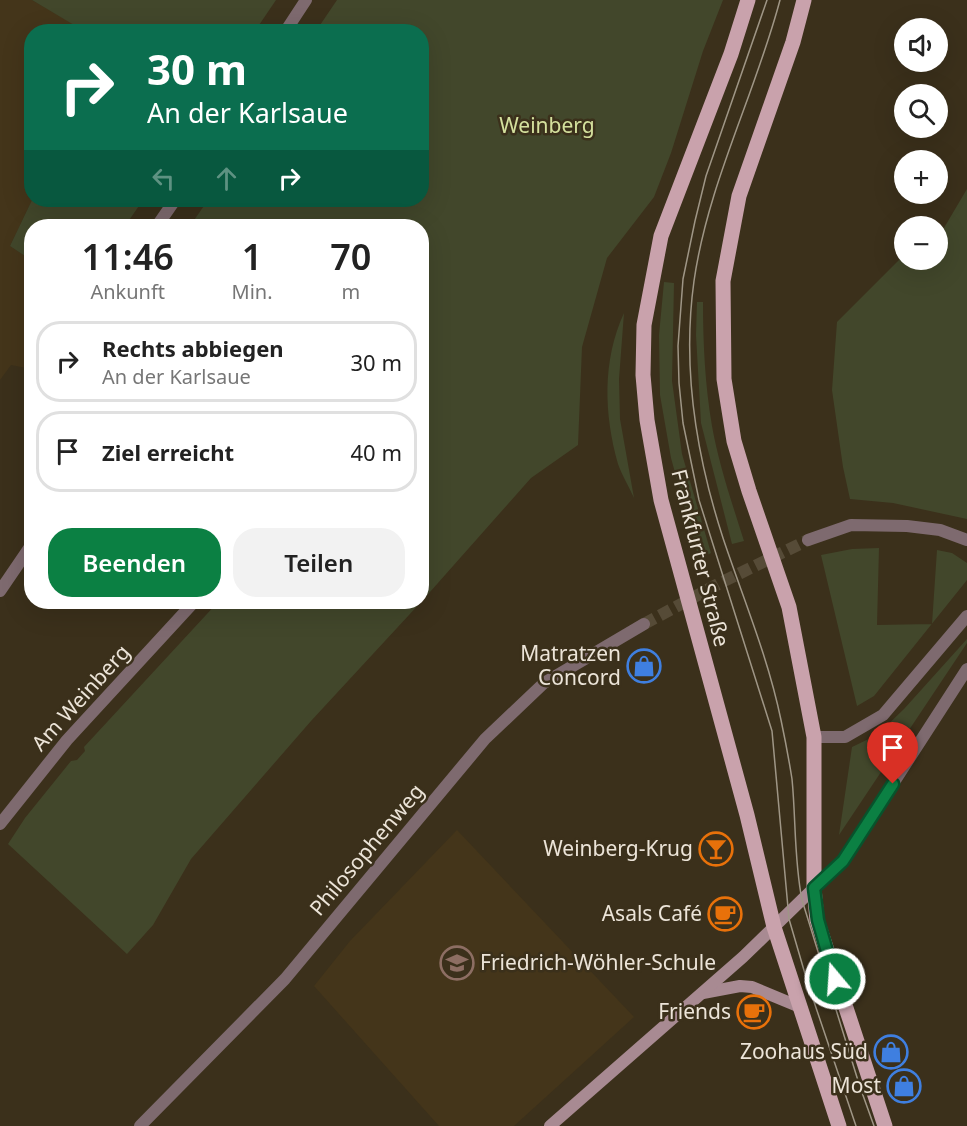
<!DOCTYPE html>
<html lang="de">
<head>
<meta charset="utf-8">
<style>
  :root { --surface:#fff; --page:#f2f2f2; --text:#222; --muted:#767676; --line:#e0e0e0; --accent:#0b8043 }
  body { margin:0; font-family:"Noto Sans",sans-serif; background:var(--page); color:var(--text); height:100vh; display:flex; flex-direction:column; font-size:22px; white-space:nowrap }
  * { box-sizing:border-box; margin:0 }
  p { font-size:20px; color:var(--muted) }
  .icon { flex:none; width:33px; height:33px; fill:none; stroke:currentColor; stroke-width:2; stroke-linecap:round; stroke-linejoin:round }
  .map { position:relative; flex:1; overflow:hidden }
  .sheet { position:absolute; left:24px; top:219px; width:405px; height:390px; display:flex; flex-direction:column; background:var(--surface); border-radius:24px; box-shadow:0 6px 24px #0002 }
  .sheet>* { flex:none }
  .guide { position:absolute; left:24px; top:24px; width:405px; height:183px; border-radius:24px; box-shadow:0 6px 24px #0002; background:#0b6e4f; color:#fff; overflow:hidden }
  .controls { position:absolute; left:894px; top:18px; display:grid; gap:12px }
  .controls a { display:grid; place-items:center; width:54px; height:54px; border-radius:50%; background:var(--surface); box-shadow:0 6px 24px #0002; font-size:30px }
  .pin { position:absolute; display:grid; place-items:center; width:51px; height:51px; color:#fff; margin:-62px -26px; border-radius:50% 50% 50% 0; rotate:-45deg; box-shadow:0 0 6px #0007 }
  .pin .icon { rotate:45deg }
  .me { position:absolute; width:66px; margin:-33px; rotate:342deg; stroke-linejoin:round; filter:drop-shadow(0 0 4px #0008) }
  .turn { display:flex; align-items:center; gap:21px; height:126px; padding:0 24px; font-size:27px }
  .turn .icon { width:78px; height:78px; stroke-width:2.5 }
  .turn b { display:block; font-size:42px; line-height:51px }
  .lanes { display:flex; align-items:center; height:57px; padding:0 24px; background:#0003; justify-content:center; gap:30px; direction:ltr }
  .lanes .off { opacity:.35 }
  .eta { display:flex; justify-content:space-evenly; align-items:center; height:102px; text-align:center }
  .eta b { font-size:36px; font-weight:600; line-height:42px }
  .cta { display:flex; gap:12px; margin-top:auto; padding:12px 24px }
  .cta a { flex:1; height:69px; border-radius:24px; background:var(--accent); color:#fff; font-size:24px; font-weight:600; line-height:69px; text-align:center }
  .cta a+a { background:var(--page); color:var(--text) }
  ul { padding:0; list-style:none }
  li { display:flex; align-items:center; gap:18px; height:81px; margin:0 12px 9px; padding:0 12px; border:3px solid var(--line); border-radius:24px }
  li div { flex:1 }
  li b { display:block; font-size:22px }
  li em { font-style:normal }
  .map>svg:first-child { display:block }
  .built { fill:#44351a }
  .green { fill:#42472b }
  .lines { fill:none; stroke-linecap:round; stroke-linejoin:round }
  .street-tunnel { stroke:#564b37; stroke-width:12; stroke-dasharray:12 6; stroke-linecap:butt }
  .street { stroke:#7e6a6f; stroke-width:12 }
  .secondary { stroke:#a88a92; stroke-width:12 }
  .primary { stroke:#c9a2ac; stroke-width:15 }
  .tram { stroke:#9f9686; stroke-width:1.5 }
  .route-casing { stroke:#07532c; stroke-width:15 }
  .route { stroke:#0b8043; stroke-width:10 }
  .labels { text-anchor:middle; stroke-width:5; stroke-linejoin:round; paint-order:stroke }
  .park-label { font-size:21px; fill:#d4e09d; stroke:#3b301b }
  .street-label { font-size:21px; fill:#ece4d8; stroke:#3b301b }
  .poi-label { font-size:21px; fill:#ece4d8; stroke:#3b301b; text-anchor:end }
</style>
</head>
<body>
<div class="map">
<svg width="967" height="1126" viewBox="0 0 967 1126">
  <rect width="100%" height="100%" fill="#3b301b"/>
  <g class="built">
    <polygon points="0,0 32,0 85,31 32,32 32,200 10,246 31,260 31,369 11,365 0,380"/>
    <polygon points="457,830 634,1017 514,1126 439,1126 314,986 350,941"/>
  </g>
  <g class="green">
    <polygon points="32,0 276,0 255,31 84,31"/>
    <polygon points="337,0 723,0 703,51 671,153 654,197 607,258 582,347 578,445 531,478 422,601 422,226 190,226 208,200 422,200 422,32 316,31"/>
    <polygon points="967,189 967,519 893,503 850,499 843,467 832,390 837,322 904,255 904,260 938,260 938,238"/>
    <polygon points="32,200 143,200 125,226 32,226 31,260 10,246"/>
    <polygon points="664,282 674,283 672,381 682,454 711,553 699,559 671,458 660,395 659,335"/>
    <path d="M697,302H703C703,343 705,385 712,426C719,465 732,503 744,541L732,544L701,423L696,335Z"/>
    <path d="M624,313L619,379L620,419L634,498C629,487 622,475 618,464C604,414 602,361 624,313Z"/>
    <polygon points="879,548 877,625 932,624 937,550 952,553 967,563 967,580 874,696 857,706 821,555 852,549"/>
    <polygon points="218,602 421,602 311,721 191,859 153,925 127,954 8,844 25,818 71,761 77,760 85,751 84,747"/>
    <polygon points="967,639 967,643 839,835 852,747 877,735 904,709"/>
  </g>
  <g class="lines">
    <polyline class="street-tunnel" points="644,624 720,583 808,540"/>
    <g class="street">
      <polyline points="285,32 306,0"/>
      <polyline points="157,226 175,200"/>
      <polyline points="808,540 851,525 907,526 940,530 967,540"/>
      <polyline points="0,591 32,544"/>
      <polyline points="814,737 845,737 883,715 967,616"/>
      <polyline points="0,824 67,740 194,602"/>
      <polyline points="814,888 843,861 967,669"/>
      <polyline points="140,1126 285,979 485,739 544,683 644,624"/>
    </g>
    <g class="secondary">
      <polyline points="703,993 740,986 752,987 800,1007"/>
      <polyline points="550,1126 743,957 814,888"/>
    </g>
    <g class="primary">
      <polyline points="748,0 731,54 661,236 644,325 643,375 647,420 661,500 747,815 774,927 839,1126"/>
      <polyline points="804,0 793,42 739,196 723,281 724,379 734,441 749,491 789,607 814,737 814,888 817,920 885,1126"/>
    </g>
    <g class="tram">
      <polyline points="767,0 706,176 695,221 683,279 678,346 679,383 683,423 699,500 772,731 789,919 808,984 856,1126"/>
      <path d="M780,0C755,95 708,183 694,281C682,367 696,455 723,538C743,598 768,657 781,720C785,739 789,760 792,779C796,820 794,860 802,900L860,1087L874,1126"/>
    </g>
  </g>
  <g class="lines">
    <defs>
      <polyline id="route" points="835,979 818,920 814,888 843,861 893,784"/>
    </defs>
    <use href="#route" class="route-casing"/>
    <use href="#route" class="route"/>
  </g>
  <defs>
    <symbol id="shop-ring" viewBox="-11 -11 22 22"><circle r="9.5" fill="#3b301b" stroke="#3f7fe0" stroke-width="1.5"/><path d="M-5-2.5h2.3a2.7 3.5 0 0 1 5.4 0H5L5.5 6h-11ZM-1.5-2.5h3a1.5 2.3 0 0 0-3 0Z" fill="#3f7fe0"/></symbol>
    <symbol id="bar-ring" viewBox="-11 -11 22 22"><circle r="9.5" fill="#3b301b" stroke="#e8710a" stroke-width="1.5"/><path d="M-6-5H6L.8 .8V4.5H3.5V6h-7V4.5H-.8V.8Z" fill="#e8710a"/></symbol>
    <symbol id="cafe-ring" viewBox="-11 -11 22 22"><circle r="9.5" fill="#3b301b" stroke="#e8710a" stroke-width="1.5"/><path d="M-5.5-4.5H6V0H3Q3 3.5 0 3.5H-2.5Q-5.5 3.5-5.5 0ZM3-3.2v2h1.7v-2ZM-6 4.5H4V6H-6Z" fill="#e8710a"/></symbol>
    <symbol id="school-ring" viewBox="-11 -11 22 22"><circle r="9.5" fill="#3b301b" stroke="#8d6e63" stroke-width="1.5"/><path d="M0-5L7-2L0 1L-7-2ZM-4 1L0 2.5L4 1V4Q0 6-4 4Z" fill="#8d6e63"/></symbol>
  </defs>
  <g fill-rule="evenodd">
    <use href="#shop-ring" x="625" y="647" width="38" height="38"/>
    <use href="#bar-ring" x="697" y="830" width="38" height="38"/>
    <use href="#cafe-ring" x="706" y="895" width="38" height="38"/>
    <use href="#school-ring" x="438" y="944" width="38" height="38"/>
    <use href="#cafe-ring" x="735" y="993" width="38" height="38"/>
    <use href="#shop-ring" x="872" y="1033" width="38" height="38"/>
    <use href="#shop-ring" x="885" y="1067" width="38" height="38"/>
  </g>
  <g class="labels">
    <g class="park-label">
      <text x="547" y="133">Weinberg</text>
    </g>
    <g class="street-label">
      <text transform="translate(700 558) rotate(76)" y="7">Frankfurter Straße</text>
      <text transform="translate(81 698) rotate(-48)" y="7">Am Weinberg</text>
      <text transform="translate(367 850) rotate(-50)" y="7">Philosophenweg</text>
    </g>
    <g class="poi-label">
      <text x="621" y="661">Matratzen<tspan x="621" dy="24">Concord</tspan></text>
      <text x="693" y="856">Weinberg-Krug</text>
      <text x="702" y="921">Asals Café</text>
      <text x="480" y="970" text-anchor="start">Friedrich-Wöhler-Schule</text>
      <text x="731" y="1019">Friends</text>
      <text x="868" y="1059">Zoohaus Süd</text>
      <text x="881" y="1093">Most</text>
    </g>
  </g>
</svg>
<div class="controls">
<a><svg class="icon" aria-label="sound" viewBox="0 0 24 24"><path d="M4 9h4l5-4v14l-5-4H4zM17 9q2 3 0 6"/></svg></a>
<a><svg class="icon" aria-label="search" viewBox="0 0 24 24"><circle cx="10" cy="10" r="6"/><path d="M15 15l6 6"/></svg></a>
<a>+</a>
<a>−</a>
</div>
<div class="pin" style="left:893px;top:784px;background:#d93025"><svg class="icon" aria-label="arrive" viewBox="0 0 24 24"><path d="M6 21V4h12l-3 4 3 4H6"/></svg></div>
<svg class="me" style="left:835px;top:979px" viewBox="-20 -20 40 40"><circle r="17" fill="#0b8043" stroke="#fff" stroke-width="3"/><path d="M0-11L8 9 0 5-8 9z" fill="#fff"/></svg>
<div class="guide">
<div class="turn"><svg class="icon" aria-label="right" viewBox="0 0 24 24"><path d="M7 20v-9h11M14 6l5 5-5 5"/></svg><div><b>30 m</b>An der Karlsaue</div></div>
<div class="lanes"><svg class="icon off" aria-label="left" viewBox="0 0 24 24"><path d="M17 20v-9H6M10 6l-5 5 5 5"/></svg><svg class="icon off" aria-label="ahead" viewBox="0 0 24 24"><path d="M12 20V5M6 11l6-6 6 6"/></svg><svg class="icon" aria-label="right" viewBox="0 0 24 24"><path d="M7 20v-9h11M14 6l5 5-5 5"/></svg></div>
</div>
<section class="sheet">
<div class="eta">
<div><b>11:46</b><p>Ankunft</p></div>
<div><b>1</b><p>Min.</p></div>
<div><b>70</b><p>m</p></div>
</div>
<ul>
<li><svg class="icon" aria-label="right" viewBox="0 0 24 24"><path d="M7 20v-9h11M14 6l5 5-5 5"/></svg><div><b>Rechts abbiegen</b><p>An der Karlsaue</p></div><em>30 m</em></li>
<li><svg class="icon" aria-label="arrive" viewBox="0 0 24 24"><path d="M6 21V4h12l-3 4 3 4H6"/></svg><div><b>Ziel erreicht</b></div><em>40 m</em></li>
</ul>
<div class="cta"><a>Beenden</a><a>Teilen</a></div>
</section>
</div>
</body>
</html>
